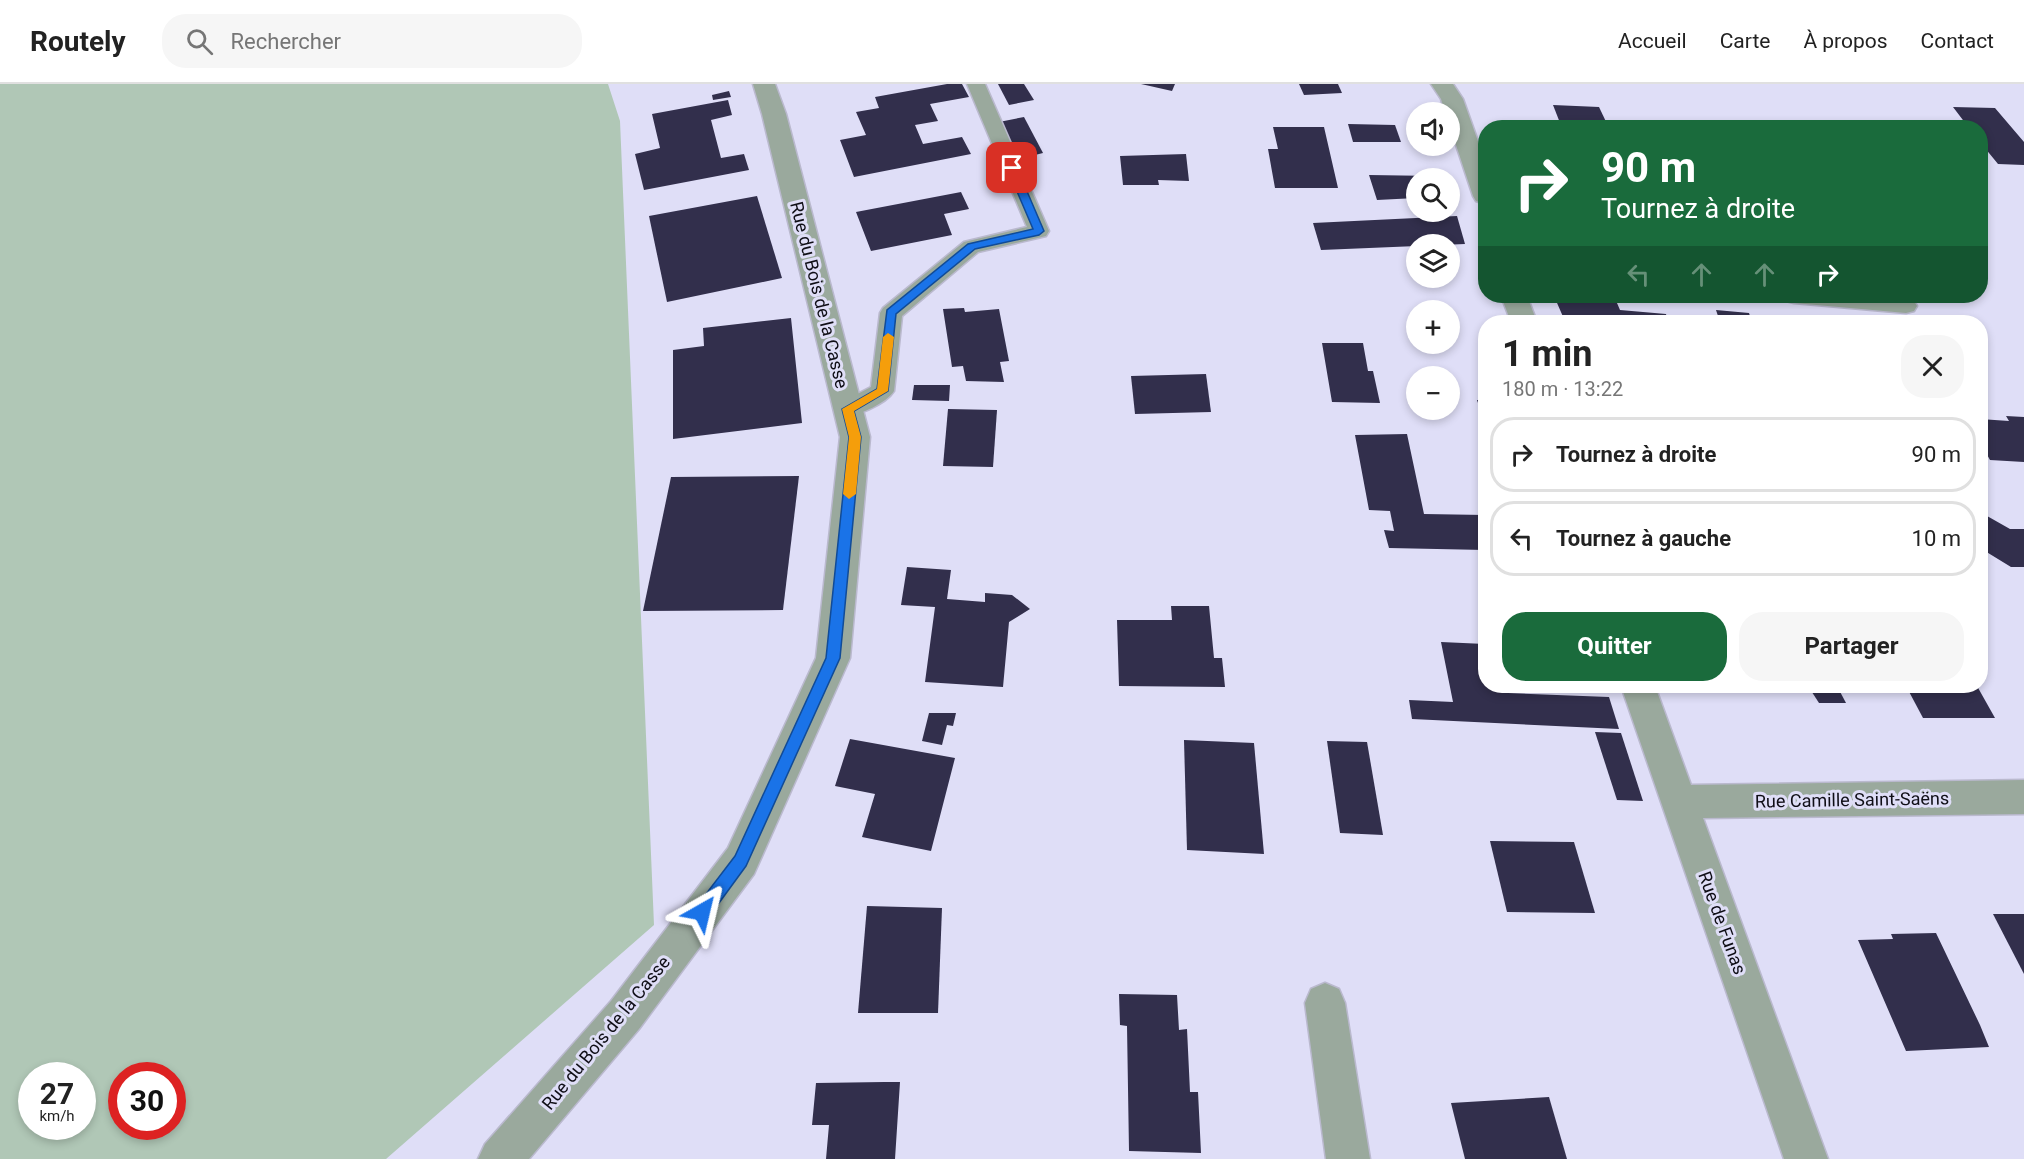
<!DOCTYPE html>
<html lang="fr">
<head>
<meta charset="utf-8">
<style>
  :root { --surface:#fff; --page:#f6f6f6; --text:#222; --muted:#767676; --line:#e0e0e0; --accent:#1a6b3c }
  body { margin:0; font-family:Roboto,sans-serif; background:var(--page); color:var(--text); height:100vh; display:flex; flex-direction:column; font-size:22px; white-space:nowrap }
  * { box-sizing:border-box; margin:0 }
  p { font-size:20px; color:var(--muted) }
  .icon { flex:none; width:33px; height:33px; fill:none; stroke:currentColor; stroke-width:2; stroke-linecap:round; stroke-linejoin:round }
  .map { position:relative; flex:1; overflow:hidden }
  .panel { position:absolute; left:1478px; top:231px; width:510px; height:378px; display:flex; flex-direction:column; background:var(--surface); border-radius:24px; box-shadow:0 3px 9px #0003 }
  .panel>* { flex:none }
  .banner { position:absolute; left:1478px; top:36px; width:510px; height:183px; border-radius:24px; box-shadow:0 3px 9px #0003; background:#1a6b3c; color:#fff; overflow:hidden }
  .fabs { position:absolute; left:1406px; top:18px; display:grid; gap:12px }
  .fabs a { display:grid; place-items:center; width:54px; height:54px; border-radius:50%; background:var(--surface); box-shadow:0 3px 9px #0003; font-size:30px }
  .speed { position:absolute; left:18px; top:978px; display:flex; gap:12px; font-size:30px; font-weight:700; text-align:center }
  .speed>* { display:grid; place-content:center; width:78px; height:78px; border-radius:50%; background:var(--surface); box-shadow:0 3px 9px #0003; line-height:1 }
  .speed small { font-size:15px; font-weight:400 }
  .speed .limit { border:9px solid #d22; background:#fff; color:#111 }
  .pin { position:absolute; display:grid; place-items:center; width:51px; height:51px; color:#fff; margin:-26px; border-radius:12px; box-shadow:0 3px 9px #0006 }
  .me { position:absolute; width:66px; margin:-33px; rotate:37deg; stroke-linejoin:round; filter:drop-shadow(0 0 4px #0008) }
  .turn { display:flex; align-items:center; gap:21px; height:126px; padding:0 24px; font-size:27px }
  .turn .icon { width:78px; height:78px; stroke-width:2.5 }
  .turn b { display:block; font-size:42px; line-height:51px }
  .lanes { display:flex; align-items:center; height:57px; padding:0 24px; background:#0003; justify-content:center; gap:30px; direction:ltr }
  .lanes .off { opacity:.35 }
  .round { display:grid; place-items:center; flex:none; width:63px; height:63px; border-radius:24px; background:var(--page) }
  .headline { display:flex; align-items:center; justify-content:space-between; height:102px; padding:0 24px }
  h1 { font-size:36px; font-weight:700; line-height:45px }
  .cta { display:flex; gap:12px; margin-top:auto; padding:12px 24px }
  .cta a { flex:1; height:69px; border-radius:24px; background:var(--accent); color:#fff; font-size:24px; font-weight:700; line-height:69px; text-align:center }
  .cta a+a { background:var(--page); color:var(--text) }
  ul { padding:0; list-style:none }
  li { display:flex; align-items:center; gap:18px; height:75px; margin:0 12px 9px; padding:0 12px; border:3px solid var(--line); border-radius:24px }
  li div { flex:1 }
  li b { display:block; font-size:22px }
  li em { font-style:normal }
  header { display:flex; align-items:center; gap:36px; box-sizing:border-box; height:84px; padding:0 30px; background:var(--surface); border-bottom:2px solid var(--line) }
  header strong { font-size:28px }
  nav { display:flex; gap:33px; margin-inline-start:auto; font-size:21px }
  .search { width:420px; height:54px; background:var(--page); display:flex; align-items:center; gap:15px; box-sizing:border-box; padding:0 21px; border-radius:24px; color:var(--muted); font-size:22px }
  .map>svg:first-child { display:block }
  .green { fill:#b0c7b6; fill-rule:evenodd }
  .building { fill:#322f4c }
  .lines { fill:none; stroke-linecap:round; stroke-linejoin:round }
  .service-casing { stroke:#bab9ce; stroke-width:3 }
  .minor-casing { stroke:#bab9ce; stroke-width:3 }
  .service { fill:#9aa99d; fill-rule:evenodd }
  .minor { fill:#9aa99d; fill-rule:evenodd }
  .route { fill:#1a73e8; stroke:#114b97; stroke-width:1.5 }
  .slow { fill:#f59e0b }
  .labels { text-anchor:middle; stroke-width:6; stroke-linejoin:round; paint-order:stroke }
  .street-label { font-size:18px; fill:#0f0e16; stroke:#dfdef7 }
</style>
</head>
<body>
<header>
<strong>Routely</strong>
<div class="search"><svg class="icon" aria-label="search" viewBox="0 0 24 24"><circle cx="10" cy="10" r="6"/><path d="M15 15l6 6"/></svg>Rechercher</div>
<nav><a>Accueil</a><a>Carte</a><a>À propos</a><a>Contact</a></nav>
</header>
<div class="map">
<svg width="2024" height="1075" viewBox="0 0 2024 1075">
  <rect width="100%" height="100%" fill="#dfdef7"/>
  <path class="green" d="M0,0H608L620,37L654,841L386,1075H0ZM32,992H82V1042H32ZM122,992H172V1042H122Z"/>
  <g class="building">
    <polygon points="947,0 962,0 969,13 930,20 938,37 915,41 923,60 962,53 971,70 854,93 840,56 866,51 856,28 879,24 875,13"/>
    <polygon points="998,0 1024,0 1034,16 1009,21"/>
    <polygon points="1141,0 1175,0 1172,7"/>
    <polygon points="1299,0 1338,0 1342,9 1304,11"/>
    <polygon points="729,7 731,13 713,16 712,11"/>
    <polygon points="728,16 732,31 711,36 721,74 744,70 749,86 644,106 635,70 660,64 652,30"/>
    <polygon points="1553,21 1599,23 1609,44 1562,44"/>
    <polygon points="1953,23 1995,24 2024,58 2024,81 1998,80 1980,58 1980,44 1969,44"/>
    <polygon points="1024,33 1043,69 1019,75 999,38"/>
    <polygon points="1679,39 1759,40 1760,44 1682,44"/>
    <polygon points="1348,40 1395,41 1401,58 1353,58"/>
    <polygon points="1273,43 1324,43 1338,104 1275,104 1268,65 1278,65"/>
    <polygon points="1186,70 1189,97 1158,96 1159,101 1123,101 1120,72"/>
    <polygon points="1369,91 1435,92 1436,94 1416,94 1416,114 1377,116"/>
    <polygon points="961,108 969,125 944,130 952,151 871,167 856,128"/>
    <polygon points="757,112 782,194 667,218 649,132"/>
    <polygon points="1457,132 1465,160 1321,166 1313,139"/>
    <polygon points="1554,212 1614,212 1620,226 1666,230 1667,234 1693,238 1623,238 1598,235 1599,237 1564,235"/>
    <polygon points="964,224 965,228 999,225 1009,277 1000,278 1004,298 966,297 963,282 952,283 943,225"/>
    <polygon points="1716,226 1749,229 1750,232 1791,238 1720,238"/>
    <polygon points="791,234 802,339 673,355 673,266 704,262 703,244"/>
    <polygon points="1322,259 1363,259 1368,287 1373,287 1380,319 1332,318"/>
    <polygon points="1206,290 1211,328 1135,330 1131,292"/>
    <polygon points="914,301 950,301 949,317 912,316"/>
    <polygon points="1477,316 1485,316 1485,340"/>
    <polygon points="948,325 997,326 993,383 943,382"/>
    <polygon points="2006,332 2024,333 2024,378 1990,376 1980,358 1980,335 2009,337"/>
    <polygon points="1407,350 1424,430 1485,431 1485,466 1389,464 1384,446 1394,447 1390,427 1369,426 1355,351"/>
    <polygon points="799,392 783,526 643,527 671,393"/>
    <polygon points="1980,428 2010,445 2024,445 2024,483 2011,483 1980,464"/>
    <polygon points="907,483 951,486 947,515 985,518 985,509 1012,511 1030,525 1009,538 1003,603 925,598 935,523 901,521"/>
    <polygon points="1171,522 1209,522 1214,574 1222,574 1225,603 1119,602 1117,536 1172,536"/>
    <polygon points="1441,558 1485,560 1485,602 1506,602 1508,609 1609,613 1619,645 1412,635 1409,616 1453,618"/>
    <polygon points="1808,602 1837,602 1846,619 1819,619"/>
    <polygon points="1906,602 1977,602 1995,634 1923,634"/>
    <polygon points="929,629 956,629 953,642 947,641 942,661 922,657"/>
    <polygon points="1595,648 1621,649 1643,717 1617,716"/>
    <polygon points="850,655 955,674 931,767 862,753 875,710 835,702"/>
    <polygon points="1184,656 1254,659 1264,770 1187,766"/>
    <polygon points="1327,657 1367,658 1383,751 1340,749"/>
    <polygon points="1490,757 1574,758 1595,829 1507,828"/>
    <polygon points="867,822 942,824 938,929 858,929"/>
    <polygon points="1993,830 2024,830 2024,890"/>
    <polygon points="1936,849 1980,941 1989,963 1906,967 1858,856 1893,855 1891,850"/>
    <polygon points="1119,910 1177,911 1179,946 1187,945 1190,1008 1198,1008 1201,1069 1129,1067 1127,942 1120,941"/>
    <polygon points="884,998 900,998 895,1075 826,1075 829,1041 812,1041 816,999"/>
    <polygon points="1549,1013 1567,1075 1465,1075 1451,1019"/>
  </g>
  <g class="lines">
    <defs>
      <g id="service">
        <path d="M967,0H985L1049,147L1046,152L978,168L902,232L894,307C886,320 853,335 840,331L836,325L840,319L871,303L880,229L883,224L964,158L1027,143Z"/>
        <path d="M1783,212C1814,208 1884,209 1914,217L1917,222L1914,227L1906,229L1794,219L1786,217Z"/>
      </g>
      <g id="minor">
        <polygon points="753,0 775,0 786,30 870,353 850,574 754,790 639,945 529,1075 478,1075 485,1060 611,917 728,764 816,574 840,353 762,30"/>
        <polygon points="1431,0 1453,0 1463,15 1485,77 1485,120 1476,117 1473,112 1449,40 1449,28 1445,28 1441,15"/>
        <polygon points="1501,212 1527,212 1537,238 1511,238"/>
        <polygon points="1621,602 1655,602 1691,701 2024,696 2024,730 1703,734 1828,1075 1784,1075"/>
        <polygon points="1325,899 1339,905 1345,919 1370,1075 1326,1075 1305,919 1311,905"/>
      </g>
    </defs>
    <use href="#service" class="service-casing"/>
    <use href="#minor" class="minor-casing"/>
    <use href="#service" class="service"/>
    <use href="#minor" class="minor"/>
  </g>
  <polygon class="route" points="1012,81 1017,84 1044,147 1039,151 975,165 896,230 888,307 854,327 861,353 840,574 746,782 708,834 702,836 696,834 694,828 696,823 735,772 826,574 849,353 842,325 877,305 887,226 968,160 1033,145 1007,84"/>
  <polygon class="slow" points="888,249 894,253 888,307 854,327 861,353 856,410 849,415 843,410 849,353 842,325 877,305 883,253"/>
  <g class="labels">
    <g class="street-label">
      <text transform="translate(819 211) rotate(76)" y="6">Rue du Bois de la Casse</text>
      <text transform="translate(1852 716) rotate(-1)" y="6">Rue Camille Saint-Saëns</text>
      <text transform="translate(1722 839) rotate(70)" y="6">Rue de Funas</text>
      <text transform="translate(606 949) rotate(-51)" y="6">Rue du Bois de la Casse</text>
    </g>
  </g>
</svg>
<div class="fabs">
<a><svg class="icon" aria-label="sound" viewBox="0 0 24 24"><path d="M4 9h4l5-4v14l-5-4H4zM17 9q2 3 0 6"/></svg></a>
<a><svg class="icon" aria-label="search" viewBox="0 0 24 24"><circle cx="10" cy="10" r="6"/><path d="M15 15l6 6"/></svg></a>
<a><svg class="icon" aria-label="layers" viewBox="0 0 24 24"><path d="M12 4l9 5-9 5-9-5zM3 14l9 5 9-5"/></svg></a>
<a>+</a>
<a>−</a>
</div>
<div class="speed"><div>27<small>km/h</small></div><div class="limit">30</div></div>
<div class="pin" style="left:1012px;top:84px;background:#d93025"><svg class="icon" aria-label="arrive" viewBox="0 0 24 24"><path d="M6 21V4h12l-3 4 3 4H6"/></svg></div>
<svg class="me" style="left:702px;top:828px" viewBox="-20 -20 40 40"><path d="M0-17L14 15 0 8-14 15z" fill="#1a73e8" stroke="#fff" stroke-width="4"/></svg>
<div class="banner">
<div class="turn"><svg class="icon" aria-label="right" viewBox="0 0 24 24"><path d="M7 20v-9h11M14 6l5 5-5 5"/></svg><div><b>90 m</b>Tournez à droite</div></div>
<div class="lanes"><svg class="icon off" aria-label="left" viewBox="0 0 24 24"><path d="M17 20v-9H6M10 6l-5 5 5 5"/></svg><svg class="icon off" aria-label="ahead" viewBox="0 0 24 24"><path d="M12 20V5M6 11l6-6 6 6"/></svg><svg class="icon off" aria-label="ahead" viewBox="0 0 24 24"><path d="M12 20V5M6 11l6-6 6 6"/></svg><svg class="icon" aria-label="right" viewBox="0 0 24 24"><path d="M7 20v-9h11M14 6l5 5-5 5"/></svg></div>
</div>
<section class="panel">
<div class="headline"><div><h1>1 min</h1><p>180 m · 13:22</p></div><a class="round"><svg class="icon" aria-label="close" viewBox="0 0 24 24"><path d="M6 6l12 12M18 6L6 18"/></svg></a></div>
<ul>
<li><svg class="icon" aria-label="right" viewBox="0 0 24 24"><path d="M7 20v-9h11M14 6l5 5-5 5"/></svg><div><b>Tournez à droite</b></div><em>90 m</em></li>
<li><svg class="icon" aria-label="left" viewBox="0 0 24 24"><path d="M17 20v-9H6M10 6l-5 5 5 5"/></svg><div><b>Tournez à gauche</b></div><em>10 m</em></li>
</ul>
<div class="cta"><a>Quitter</a><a>Partager</a></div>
</section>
</div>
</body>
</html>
